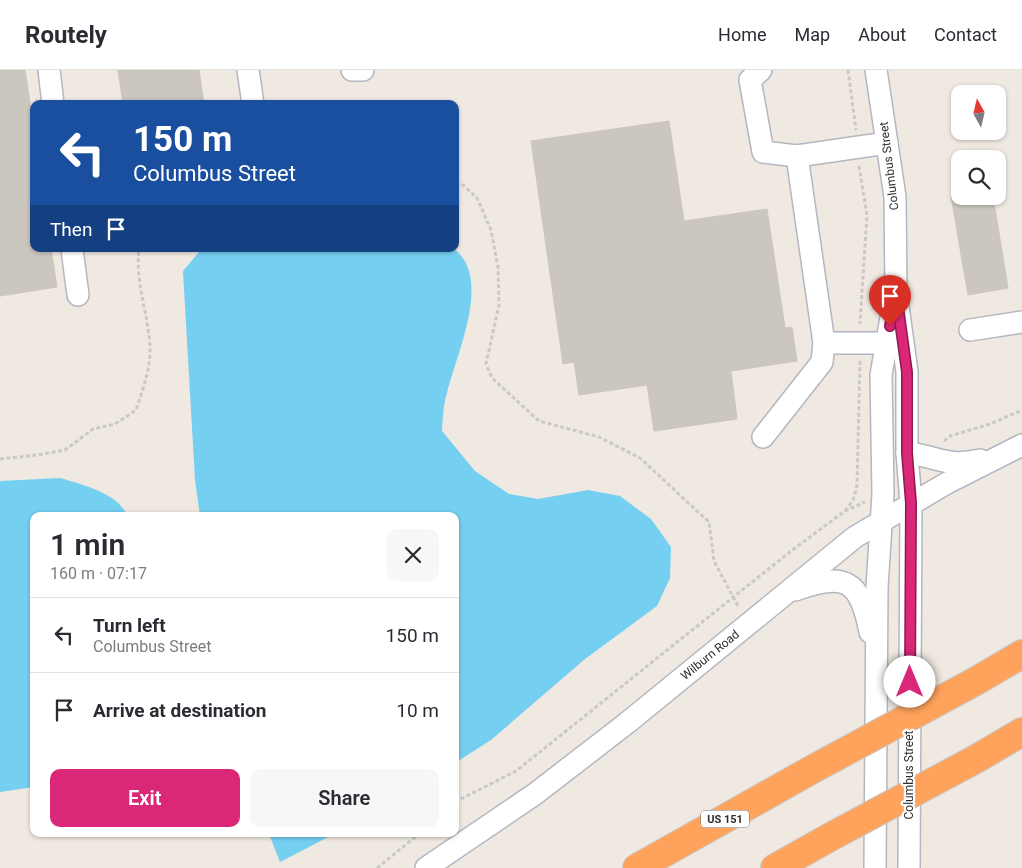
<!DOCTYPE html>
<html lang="en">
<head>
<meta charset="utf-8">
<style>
  :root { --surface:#fff; --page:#f7f7f7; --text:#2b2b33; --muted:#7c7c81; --line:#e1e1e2; --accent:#db2777 }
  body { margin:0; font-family:Roboto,sans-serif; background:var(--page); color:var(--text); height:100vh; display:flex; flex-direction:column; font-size:19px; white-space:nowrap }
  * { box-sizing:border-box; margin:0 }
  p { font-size:16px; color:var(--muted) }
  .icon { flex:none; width:28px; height:28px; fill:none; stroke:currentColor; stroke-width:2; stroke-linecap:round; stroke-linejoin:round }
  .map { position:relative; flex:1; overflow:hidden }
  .details { position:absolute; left:30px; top:442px; width:429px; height:325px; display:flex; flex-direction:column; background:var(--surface); border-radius:10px; box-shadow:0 1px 4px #0004 }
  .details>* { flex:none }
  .guide { position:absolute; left:30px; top:30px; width:429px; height:152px; border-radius:10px; box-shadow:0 1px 4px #0004; background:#1a4fa0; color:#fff; overflow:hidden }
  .needle { width:32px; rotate:352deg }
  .controls { position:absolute; left:951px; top:15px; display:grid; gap:10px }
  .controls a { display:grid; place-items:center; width:55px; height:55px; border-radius:10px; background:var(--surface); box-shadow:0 1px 4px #0004; font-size:25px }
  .pin { position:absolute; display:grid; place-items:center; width:42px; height:42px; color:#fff; margin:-51px -21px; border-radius:50% 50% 50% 0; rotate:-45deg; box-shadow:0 0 5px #0007 }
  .pin .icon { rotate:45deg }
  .me { position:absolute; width:55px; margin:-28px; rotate:0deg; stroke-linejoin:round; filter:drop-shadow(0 0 4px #0008) }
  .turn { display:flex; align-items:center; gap:18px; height:105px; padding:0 20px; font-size:22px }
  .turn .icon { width:65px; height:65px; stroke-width:2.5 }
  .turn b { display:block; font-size:35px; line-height:42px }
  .then { display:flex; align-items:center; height:48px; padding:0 20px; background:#0003; gap:10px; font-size:19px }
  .round { display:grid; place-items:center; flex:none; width:52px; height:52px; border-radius:10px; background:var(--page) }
  .headline { display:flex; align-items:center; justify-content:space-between; height:85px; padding:0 20px }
  h1 { font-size:30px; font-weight:600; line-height:38px }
  .action { display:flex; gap:10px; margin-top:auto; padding:10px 20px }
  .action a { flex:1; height:58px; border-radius:10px; background:var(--accent); color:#fff; font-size:20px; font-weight:600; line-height:58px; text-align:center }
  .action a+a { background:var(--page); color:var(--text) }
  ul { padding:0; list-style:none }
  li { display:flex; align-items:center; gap:15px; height:75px; padding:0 20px; border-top:1px solid var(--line) }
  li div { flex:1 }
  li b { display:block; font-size:19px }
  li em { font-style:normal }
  header { display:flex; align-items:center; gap:30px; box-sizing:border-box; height:70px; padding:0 25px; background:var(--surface); border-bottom:1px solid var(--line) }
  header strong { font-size:24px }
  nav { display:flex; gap:28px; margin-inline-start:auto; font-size:18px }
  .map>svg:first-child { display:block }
  .water { fill:#75cff0 }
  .building { fill:#cbc7bf; stroke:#cbc5ba }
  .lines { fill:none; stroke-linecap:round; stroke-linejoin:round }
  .minor-casing { stroke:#b4b7c1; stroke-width:24 }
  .highway-casing { stroke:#c9c9c9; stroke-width:30 }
  .path { stroke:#c9c9c9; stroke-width:3; stroke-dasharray:4 2.5; stroke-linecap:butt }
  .minor { stroke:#fff; stroke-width:21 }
  .highway { stroke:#ffa35c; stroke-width:28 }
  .highway-bridge-casing { stroke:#c9c9c9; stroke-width:30; stroke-linecap:butt }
  .highway-bridge { stroke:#ffa35c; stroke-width:28 }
  .route-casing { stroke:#8e194d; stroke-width:12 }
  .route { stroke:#db2777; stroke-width:9 }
  .labels { text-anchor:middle; stroke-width:4.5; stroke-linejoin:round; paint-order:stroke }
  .shield { fill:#fff; stroke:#6d6d6d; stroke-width:1 }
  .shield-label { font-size:11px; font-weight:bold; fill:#2e2e2e }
  .street-label { font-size:12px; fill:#2e2e2e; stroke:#fff }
</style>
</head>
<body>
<header>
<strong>Routely</strong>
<nav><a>Home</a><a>Map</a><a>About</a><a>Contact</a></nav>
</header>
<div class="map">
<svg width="1022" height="798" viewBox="0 0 1022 798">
  <rect width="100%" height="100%" fill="#efe9e1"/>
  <g class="water">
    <path d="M214,179H454C493,208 456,285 447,323C443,335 443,348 442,361L475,401L509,424L538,429L588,420L620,426L651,449L671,477L670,508L657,536L585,589L491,670L455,693V446H200L195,410L183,201L199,182Z"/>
    <path d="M61,408C82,415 119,423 127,446H34V717L0,722V411Z"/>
    <polygon points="269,764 334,764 280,792"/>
  </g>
  <g class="building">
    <polygon points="0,0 25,0 34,58 34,179 51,179 57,217 0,226"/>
    <polygon points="118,0 199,0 204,34 123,34"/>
    <polygon points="669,51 684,151 767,139 785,258 792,257 797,291 731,301 737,349 654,361 647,315 579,325 574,292 563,294 531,71"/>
    <polygon points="951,126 993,126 1008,218 968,225"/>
  </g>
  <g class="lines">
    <defs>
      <g id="minor">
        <polyline points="49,0 53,34"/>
        <polyline points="248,0 253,34"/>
        <polyline points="352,0 363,0"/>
        <polyline points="761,0 750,10 763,82 797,86 887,73"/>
        <polyline points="876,0 895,127 896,222 907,302 907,383 911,433 909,798"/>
        <polyline points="72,179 78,225"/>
        <polyline points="970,260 1022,252"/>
        <polyline points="824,273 899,273"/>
        <polyline points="763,367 822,292 824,273 797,86"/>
        <path d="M907,383C938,386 945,398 980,390"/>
        <path d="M795,520C845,502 860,509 870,562"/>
        <polyline points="426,798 535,724 627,653 855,467 947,413 1022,375"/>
        <polyline points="875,798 877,517 883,424 881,305 892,242"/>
      </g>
      <g id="highway">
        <polyline points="976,611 1022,584"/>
        <polyline points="976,689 1022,662"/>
        <polyline points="637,798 813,699"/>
        <polyline points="775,798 834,765"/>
      </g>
    </defs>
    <use href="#minor" class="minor-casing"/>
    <use href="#highway" class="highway-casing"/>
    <g class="path">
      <polyline points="848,0 856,60"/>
      <polyline points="859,96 867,145 860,254"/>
      <polyline points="455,114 463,115 477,128 491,160 498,197 499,235 486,294 492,308 539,351 599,367 640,388 709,452 714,491 739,538"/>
      <polyline points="944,371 950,366 990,354 1022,340"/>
      <path d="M0,389L37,385L65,380L93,359L115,354L136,340C143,319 151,298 150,276C148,243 135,212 139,179"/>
      <polyline points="845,441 853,430 857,416 860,290"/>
      <polyline points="455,732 516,701 791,481 845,441 865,432"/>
      <polyline points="377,798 419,764"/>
    </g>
    <use href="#minor" class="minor"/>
    <use href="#highway" class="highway"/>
    <defs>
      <g id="highway-bridge">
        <polyline points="813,699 976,611"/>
        <polyline points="834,765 976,689"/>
      </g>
    </defs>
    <use href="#highway-bridge" class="highway-bridge-casing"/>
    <use href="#highway-bridge" class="highway-bridge"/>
  </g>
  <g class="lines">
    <defs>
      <polyline id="route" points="890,256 896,222 907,302 907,383 911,433 910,612"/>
    </defs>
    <use href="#route" class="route-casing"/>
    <use href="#route" class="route"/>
  </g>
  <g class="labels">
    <rect class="shield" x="701" y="740.5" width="48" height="17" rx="4"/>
    <g class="shield-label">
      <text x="725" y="753">US 151</text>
    </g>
    <g class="street-label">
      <text transform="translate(889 96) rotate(-97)" y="4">Columbus Street</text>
      <text transform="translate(710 585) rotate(-39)" y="4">Wilburn Road</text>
      <text transform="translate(909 705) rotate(-90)" y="4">Columbus Street</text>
    </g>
  </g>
</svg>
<div class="controls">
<a><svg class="needle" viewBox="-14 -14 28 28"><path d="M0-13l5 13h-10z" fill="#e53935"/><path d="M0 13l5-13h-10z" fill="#7c7c81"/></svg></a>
<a><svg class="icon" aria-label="search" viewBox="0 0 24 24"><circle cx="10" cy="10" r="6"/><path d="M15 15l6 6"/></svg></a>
</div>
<div class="pin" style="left:890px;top:256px;background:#d93025"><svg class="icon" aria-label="arrive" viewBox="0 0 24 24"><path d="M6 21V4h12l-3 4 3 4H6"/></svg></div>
<svg class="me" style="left:910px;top:612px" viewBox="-20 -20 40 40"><circle r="19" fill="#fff"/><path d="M0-13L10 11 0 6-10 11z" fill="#db2777"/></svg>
<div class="guide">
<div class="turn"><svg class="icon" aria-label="left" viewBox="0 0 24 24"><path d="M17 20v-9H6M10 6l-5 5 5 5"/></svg><div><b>150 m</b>Columbus Street</div></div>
<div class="then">Then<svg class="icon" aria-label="arrive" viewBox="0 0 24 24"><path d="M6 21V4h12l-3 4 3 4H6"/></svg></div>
</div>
<section class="details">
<div class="headline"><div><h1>1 min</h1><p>160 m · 07:17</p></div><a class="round"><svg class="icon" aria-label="close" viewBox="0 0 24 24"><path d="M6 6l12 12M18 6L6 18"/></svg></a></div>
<ul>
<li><svg class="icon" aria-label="left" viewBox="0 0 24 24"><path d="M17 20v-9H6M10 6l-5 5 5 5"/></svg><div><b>Turn left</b><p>Columbus Street</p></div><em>150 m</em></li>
<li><svg class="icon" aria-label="arrive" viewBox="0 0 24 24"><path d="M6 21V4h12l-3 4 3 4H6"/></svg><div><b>Arrive at destination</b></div><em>10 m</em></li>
</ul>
<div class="action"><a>Exit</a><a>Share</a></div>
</section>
</div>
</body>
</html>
